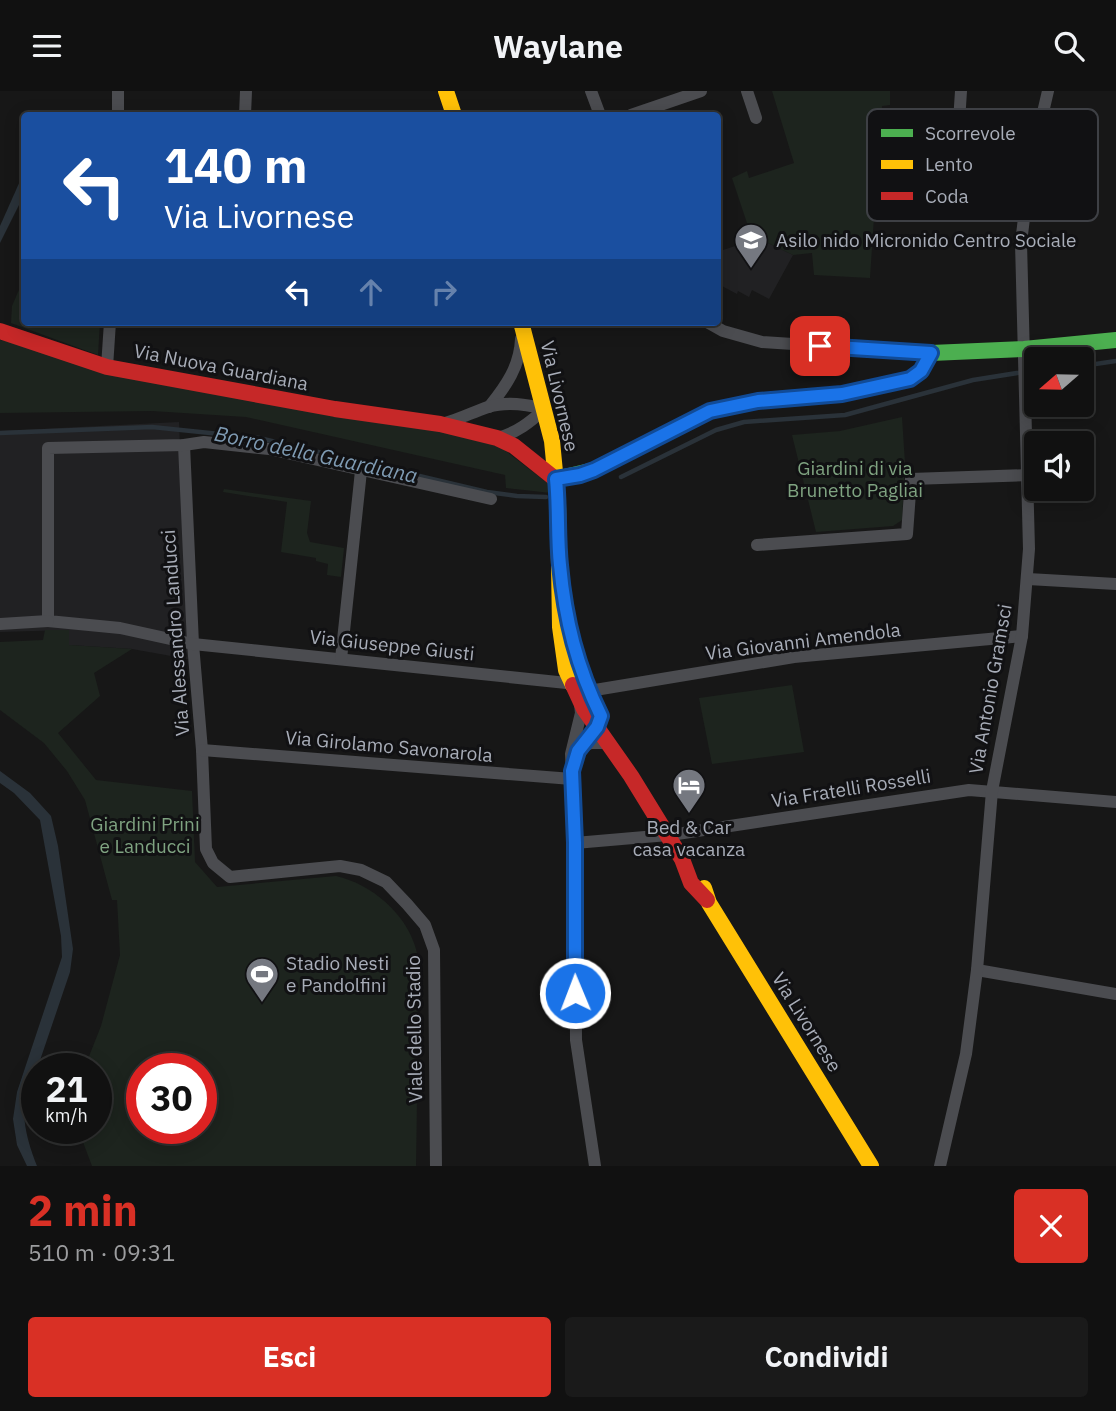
<!DOCTYPE html>
<html lang="it">
<head>
<meta charset="utf-8">
<style>
  :root { --surface:#111; --page:#1a1a1a; --text:#f1f3f6; --muted:#9c9d9f; --line:#303131; --accent:#d93025 }
  body { margin:0; font-family:"IBM Plex Sans",sans-serif; background:var(--page); color:var(--text); height:100vh; display:flex; flex-direction:column; font-size:26px; white-space:nowrap }
  * { box-sizing:border-box; margin:0 }
  p { font-size:23px; color:var(--muted) }
  .icon { flex:none; width:38px; height:38px; fill:none; stroke:currentColor; stroke-width:2; stroke-linecap:round; stroke-linejoin:round }
  .map { position:relative; height:1075px; overflow:hidden }
  .details { display:flex; flex-direction:column; background:var(--surface); flex:1 }
  .details>* { flex:none }
  .top-card { position:absolute; left:21px; top:21px; width:700px; height:214px; border-radius:7px; box-shadow:0 4px 18px #0003,0 0 0 2px var(--line); background:#1a4fa0; color:#fff; overflow:hidden }
  .needle { width:46px; rotate:250deg }
  .tools { position:absolute; left:1024px; top:256px; display:grid; gap:14px }
  .tools a { display:grid; place-items:center; width:70px; height:70px; border-radius:7px; background:var(--surface); box-shadow:0 4px 18px #0003,0 0 0 2px var(--line); font-size:35px }
  .speed { position:absolute; left:21px; top:962px; display:flex; gap:14px; font-size:35px; font-weight:700; text-align:center }
  .speed>* { display:grid; place-content:center; width:91px; height:91px; border-radius:50%; background:var(--surface); box-shadow:0 4px 18px #0003,0 0 0 2px var(--line); line-height:1 }
  .speed small { font-size:18px; font-weight:400 }
  .speed .limit { border:10px solid #d22; background:#fff; color:#111 }
  .pin { position:absolute; display:grid; place-items:center; width:60px; height:60px; color:#fff; margin:-30px; border-radius:14px; box-shadow:0 4px 10px #0006 }
  .me { position:absolute; width:77px; margin:-38px; rotate:359deg; stroke-linejoin:round; filter:drop-shadow(0 0 5px #0008) }
  .turn { display:flex; align-items:center; gap:24px; height:147px; padding:0 28px; font-size:32px }
  .turn .icon { width:91px; height:91px; stroke-width:2.5 }
  .turn b { display:block; font-size:49px; line-height:60px }
  .lanes { display:flex; align-items:center; height:66px; padding:0 28px; background:#0003; justify-content:center; gap:35px; direction:ltr }
  .lanes .off { opacity:.35 }
  .round { display:grid; place-items:center; flex:none; width:74px; height:74px; border-radius:7px; background:var(--page) }
  .summary { display:flex; align-items:center; justify-content:space-between; height:119px; padding:0 28px }
  h1 { font-size:42px; font-weight:800; line-height:52px; color:var(--accent) }
  .action { display:flex; gap:14px; margin-top:auto; padding:14px 28px }
  .action a { flex:1; height:80px; border-radius:7px; background:var(--accent); color:#fff; font-size:28px; font-weight:800; line-height:80px; text-align:center }
  .action a+a { background:var(--page); color:var(--text) }
  header { display:flex; justify-content:space-between; align-items:center; height:91px; padding:0 28px; background:var(--surface); font-size:32px; font-weight:800 }
  .map>svg:first-child { display:block }
  .built { fill:#212123 }
  .green { fill:#1d241e; fill-rule:evenodd }
  .water { fill:#2a3239 }
  .lines { fill:none; stroke-linecap:round; stroke-linejoin:round }
  .stream { stroke:#2a3239; stroke-width:4.5 }
  .street { stroke:#4b4c50; stroke-width:12 }
  .fast { stroke:#4caf50; stroke-width:16 }
  .slow { stroke:#ffc107; stroke-width:16 }
  .jam { stroke:#c62828; stroke-width:16 }
  .route-casing { stroke:#114b97; stroke-width:18 }
  .route { stroke:#1a73e8; stroke-width:12 }
  .labels { text-anchor:middle; stroke-width:6; stroke-linejoin:round; paint-order:stroke }
  .poi-label { font-size:19px; fill:#a8adb8; stroke:#111113; text-anchor:start }
  .street-label { font-size:19px; fill:#a8adb8; stroke:#111113 }
  .park-label { font-size:19px; fill:#7fa381; stroke:#111113 }
  .water-label { font-size:21px; font-style:italic; fill:#7f9bb3; stroke:#111113 }
  .key { fill:#111113; stroke:#3e4045; stroke-width:2 }
  .key-label { font-size:19px; fill:#a8adb8 }
</style>
</head>
<body>
<header><svg class="icon" aria-label="menu" viewBox="0 0 24 24"><path d="M4 6h16M4 12h16M4 18h16"/></svg>Waylane<svg class="icon" aria-label="search" viewBox="0 0 24 24"><circle cx="10" cy="10" r="6"/><path d="M15 15l6 6"/></svg></header>
<div class="map">
<svg width="1116" height="1075" viewBox="0 0 1116 1075">
  <rect width="100%" height="100%" fill="#171717"/>
  <g class="built">
    <polygon points="764,150 793,164 769,208 752,199 749,206 738,200 737,203 718,193 718,166 720,160 747,151 759,157"/>
    <polygon points="179,331 188,568 132,558 68,554 68,539 0,541 0,340"/>
  </g>
  <g class="green">
    <polygon points="772,0 890,0 890,14 882,15 881,77 932,80 932,129 874,126 870,187 814,184 812,162 793,164 764,150 760,158 747,151 752,147 732,87 747,80 749,87 794,72"/>
    <polygon points="24,187 24,231 100,231 98,264 11,232 12,215"/>
    <polygon points="0,249 489,347 550,394 551,402 506,397 505,384 246,326 152,320 0,322"/>
    <polygon points="902,326 905,372 902,429 893,435 816,441 792,344 840,340"/>
    <polygon points="224,398 311,410 307,442 310,451 344,457 341,486 327,484 328,473 316,470 316,467 281,461 287,411 223,401"/>
    <path d="M45,539H69V554L132,558L94,582L100,605L58,642L96,689L192,700L195,771L217,796L336,785C371,793 406,822 416,858C422,880 418,907 418,929C417,977 417,1026 416,1075H92L78,1038H96V978H84L101,935L120,864L117,809H112L85,709L67,680L44,652L0,619V551L43,549ZM201,978V1038H142V978Z"/>
    <polygon points="792,594 804,661 712,673 699,607"/>
  </g>
  <g class="water">
    <polygon points="24,81 24,104 0,152 0,135"/>
    <path d="M0,680L30,702L51,725L58,755L73,858L70,881L33,990C16,1014 27,1050 37,1075H27L17,1054L13,1028L17,1001L62,866L61,845L40,729L14,702L0,692Z"/>
  </g>
  <g class="lines">
    <g class="stream">
      <polyline points="1082,275 1116,270"/>
      <polyline points="0,342 152,336 259,347 487,401 517,405 546,406"/>
      <polyline points="621,386 716,339 744,331 845,324 973,289 1036,279"/>
    </g>
    <g class="street">
      <polyline points="591,0 600,24"/>
      <polyline points="747,0 756,27"/>
      <polyline points="118,24 118,0"/>
      <polyline points="245,24 246,0"/>
      <polyline points="631,24 701,0"/>
      <polyline points="953,122 961,0"/>
      <polyline points="707,231 723,240 762,251 931,262"/>
      <polyline points="107,276 110,231"/>
      <path d="M489,316C506,295 520,275 521,248"/>
      <path d="M445,332C460,328 473,321 488,316C507,310 526,313 545,318"/>
      <path d="M497,347C517,342 530,331 545,318"/>
      <polyline points="184,354 193,553 202,659 206,758 213,772 230,786 340,775 361,779 386,791 407,813 425,834 434,859 436,1075"/>
      <polyline points="491,408 269,358 204,351 184,354 48,357 48,530 120,537 193,553 586,594"/>
      <polyline points="757,454 907,443 911,388 1029,384"/>
      <polyline points="1028,488 1116,493"/>
      <polyline points="0,533 48,530"/>
      <polyline points="341,568 361,380"/>
      <polyline points="589,600 794,566 1022,545"/>
      <polyline points="580,613 581,622 571,663 575,752 576,949 595,1075"/>
      <polyline points="202,659 572,688"/>
      <polyline points="574,673 581,656 591,652 608,652"/>
      <polyline points="677,743 969,699 1116,711"/>
      <polyline points="575,752 668,744"/>
      <polyline points="977,879 1116,903"/>
      <polyline points="940,1075 966,963 977,879 992,700 1022,545 1029,458 1021,152 1030,77 1048,0"/>
    </g>
    <polyline class="fast" points="554,387 556,388 594,379 710,320 758,310 842,303 910,288 921,280 931,262 1024,258 1116,249"/>
    <g class="slow">
      <polyline points="446,0 454,24"/>
      <polyline points="521,231 552,350 558,412 560,536 566,579 573,594"/>
      <polyline points="704,797 709,812 871,1075"/>
    </g>
    <g class="jam">
      <polyline points="0,240 107,276 335,318 440,333 497,347 514,355 554,387"/>
      <polyline points="573,594 584,618 631,685 682,768 691,792 707,809"/>
    </g>
  </g>
  <g class="lines">
    <defs>
      <path id="route" d="M575,902V752L572,680L578,660L597,636L601,625C577,576 565,529 560,474C557,446 559,417 556,388L580,384L594,379L710,320L758,310L842,303L910,288L921,280L931,262L820,255"/>
    </defs>
    <use href="#route" class="route-casing"/>
    <use href="#route" class="route"/>
  </g>
  <defs>
    <symbol id="school-pin" viewBox="-11 -11 22 30"><path d="M0 17L-7.5 6A9.5 9.5 0 1 1 7.5 6Z" fill="#757880" stroke="#111113"/><path d="M0-5L7-2L0 1L-7-2ZM-4 1L0 2.5L4 1V4Q0 6-4 4Z" fill="#fff"/></symbol>
    <symbol id="hotel-pin" viewBox="-11 -11 22 30"><path d="M0 17L-7.5 6A9.5 9.5 0 1 1 7.5 6Z" fill="#757880" stroke="#111113"/><path d="M-6-4.5h1.5V1H6V5H4.5V3h-9V5H-6ZM-4 0a1.8 1.8 0 1 1 3.6 0ZM.5 0V-2.5h3Q6-2.5 6 0Z" fill="#fff"/></symbol>
    <symbol id="stadium-pin" viewBox="-11 -11 22 30"><path d="M0 17L-7.5 6A9.5 9.5 0 1 1 7.5 6Z" fill="#757880" stroke="#111113"/><path d="M0-5a6.5 5 0 1 0 0 10a6.5 5 0 1 0 0-10ZM-3.5-1.8h7v3.6h-7Z" fill="#fff"/></symbol>
  </defs>
  <g fill-rule="evenodd">
    <use href="#school-pin" x="732" y="130" width="38" height="52"/>
    <use href="#hotel-pin" x="670" y="675" width="38" height="52"/>
    <use href="#stadium-pin" x="243" y="864" width="38" height="52"/>
  </g>
  <g class="labels">
    <g class="poi-label">
      <text x="776" y="156">Asilo nido Micronido Centro Sociale</text>
      <text x="689" y="743" text-anchor="middle">Bed &amp; Car<tspan x="689" dy="22">casa vacanza</tspan></text>
      <text x="286" y="879">Stadio Nesti<tspan x="286" dy="22">e Pandolfini</tspan></text>
    </g>
    <g class="street-label">
      <text transform="translate(221 276) rotate(11)" y="7">Via Nuova Guardiana</text>
      <text transform="translate(560 305) rotate(77)" y="7">Via Livornese</text>
      <text transform="translate(175 542) rotate(-94)" y="7">Via Alessandro Landucci</text>
      <text transform="translate(803 550) rotate(-7)" y="7">Via Giovanni Amendola</text>
      <text transform="translate(392 554) rotate(6)" y="7">Via Giuseppe Giusti</text>
      <text transform="translate(990 598) rotate(-80)" y="7">Via Antonio Gramsci</text>
      <text transform="translate(389 655) rotate(5)" y="7">Via Girolamo Savonarola</text>
      <text transform="translate(851 697) rotate(-9)" y="7">Via Fratelli Rosselli</text>
      <text transform="translate(807 931) rotate(58)" y="7">Via Livornese</text>
      <text transform="translate(414 938) rotate(-91)" y="7">Viale dello Stadio</text>
    </g>
    <g class="park-label">
      <text x="855" y="384">Giardini di via<tspan x="855" dy="22">Brunetto Pagliai</tspan></text>
      <text x="145" y="740">Giardini Prini<tspan x="145" dy="22">e Landucci</tspan></text>
    </g>
    <g class="water-label">
      <text transform="translate(316 364) rotate(12)" y="7">Borro della Guardiana</text>
    </g>
  </g>
  <rect x="867" y="18" width="231" height="112" rx="10" class="key"/>
  <rect x="881" y="38" width="32" height="8" fill="#4caf50"/>
  <rect x="881" y="69" width="32" height="9" fill="#ffc107"/>
  <rect x="881" y="101" width="32" height="8" fill="#c62828"/>
  <g class="key-label">
    <text x="925" y="49">Scorrevole</text>
    <text x="925" y="80">Lento</text>
    <text x="925" y="112">Coda</text>
  </g>
</svg>
<div class="tools">
<a><svg class="needle" viewBox="-14 -14 28 28"><path d="M0-13l5 13h-10z" fill="#e53935"/><path d="M0 13l5-13h-10z" fill="#9c9d9f"/></svg></a>
<a><svg class="icon" aria-label="sound" viewBox="0 0 24 24"><path d="M4 9h4l5-4v14l-5-4H4zM17 9q2 3 0 6"/></svg></a>
</div>
<div class="speed"><div>21<small>km/h</small></div><div class="limit">30</div></div>
<div class="pin" style="left:820px;top:255px;background:#d93025"><svg class="icon" aria-label="arrive" viewBox="0 0 24 24"><path d="M6 21V4h12l-3 4 3 4H6"/></svg></div>
<svg class="me" style="left:575px;top:902px" viewBox="-20 -20 40 40"><circle r="17" fill="#1a73e8" stroke="#fff" stroke-width="3"/><path d="M0-11L8 9 0 5-8 9z" fill="#fff"/></svg>
<div class="top-card">
<div class="turn"><svg class="icon" aria-label="left" viewBox="0 0 24 24"><path d="M17 20v-9H6M10 6l-5 5 5 5"/></svg><div><b>140 m</b>Via Livornese</div></div>
<div class="lanes"><svg class="icon" aria-label="left" viewBox="0 0 24 24"><path d="M17 20v-9H6M10 6l-5 5 5 5"/></svg><svg class="icon off" aria-label="ahead" viewBox="0 0 24 24"><path d="M12 20V5M6 11l6-6 6 6"/></svg><svg class="icon off" aria-label="right" viewBox="0 0 24 24"><path d="M7 20v-9h11M14 6l5 5-5 5"/></svg></div>
</div>
</div>
<section class="details">
<div class="summary"><div><h1>2 min</h1><p>510 m · 09:31</p></div><a class="round" style="background:#d93025;color:#fff"><svg class="icon" aria-label="close" viewBox="0 0 24 24"><path d="M6 6l12 12M18 6L6 18"/></svg></a></div>
<div class="action"><a>Esci</a><a>Condividi</a></div>
</section>
</body>
</html>
